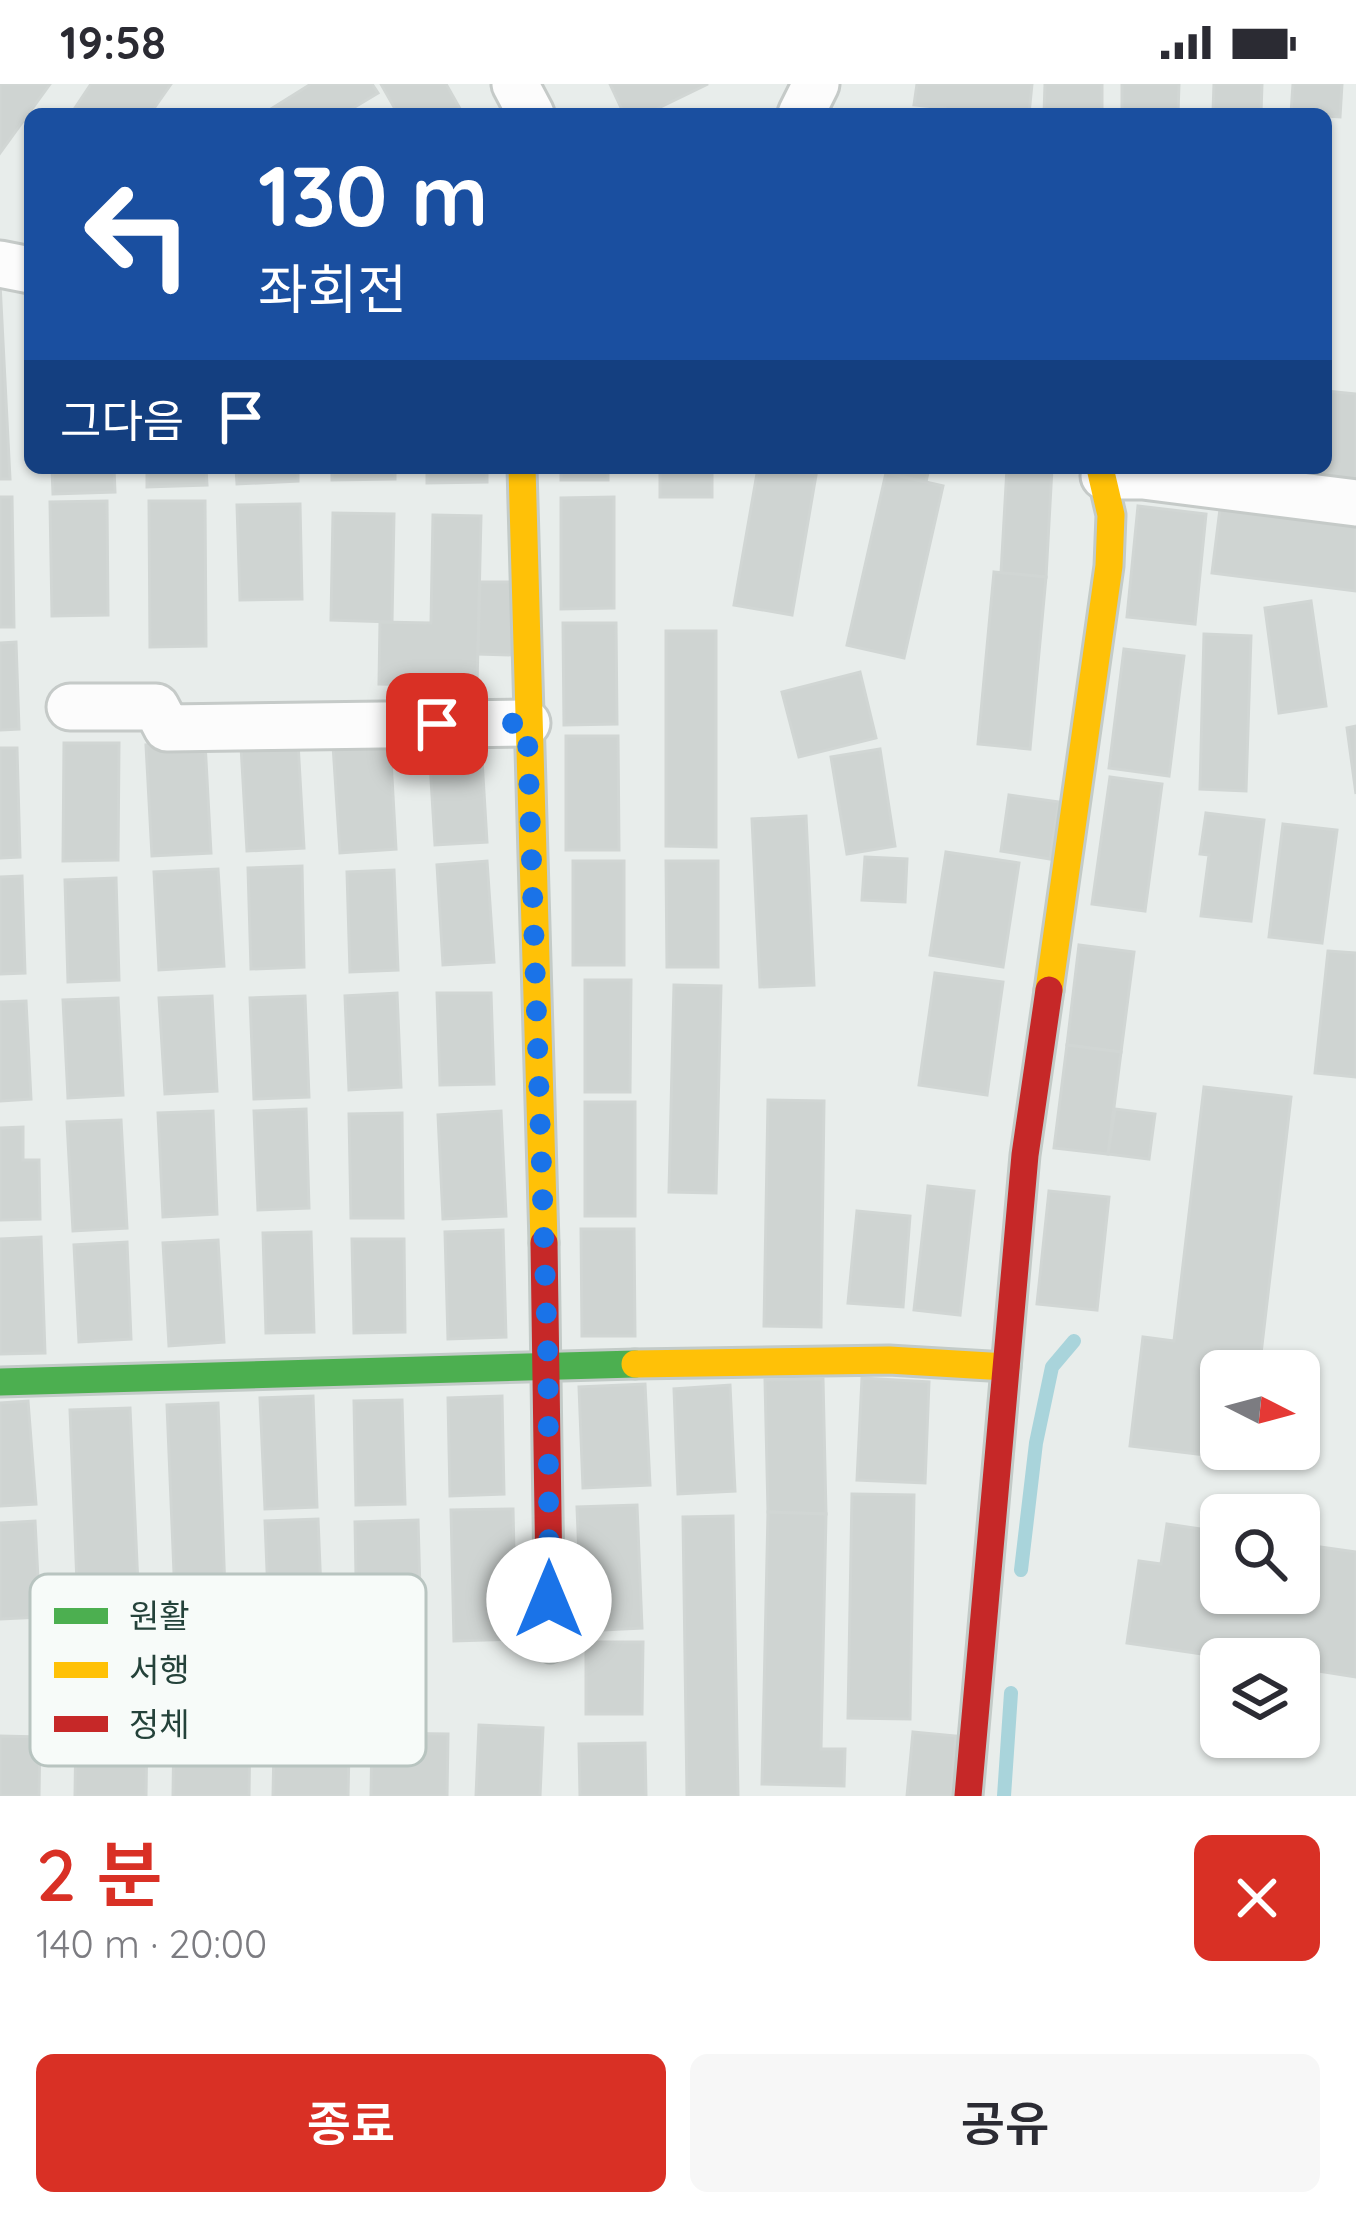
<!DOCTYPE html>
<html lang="ko">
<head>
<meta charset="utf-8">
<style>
  :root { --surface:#fff; --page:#f7f7f7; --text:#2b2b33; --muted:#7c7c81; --accent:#d93025 }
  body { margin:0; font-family:Quicksand,"Noto Sans KR",sans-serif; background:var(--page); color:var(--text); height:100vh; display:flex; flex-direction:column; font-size:45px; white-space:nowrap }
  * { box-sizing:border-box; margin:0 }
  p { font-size:39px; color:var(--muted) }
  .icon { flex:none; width:66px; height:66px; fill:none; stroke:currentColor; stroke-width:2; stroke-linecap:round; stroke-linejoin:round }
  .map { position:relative; height:1712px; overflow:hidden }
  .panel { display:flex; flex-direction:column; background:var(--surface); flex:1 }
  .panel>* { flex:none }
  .hud { position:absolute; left:24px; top:24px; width:1308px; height:366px; border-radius:18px; box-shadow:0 3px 9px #0004; background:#1a4fa0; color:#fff; overflow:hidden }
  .needle { width:78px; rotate:96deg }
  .controls { position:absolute; left:1200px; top:1266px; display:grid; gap:24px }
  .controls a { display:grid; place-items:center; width:120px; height:120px; border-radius:18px; background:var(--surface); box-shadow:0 3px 9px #0004; font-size:60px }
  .pin { position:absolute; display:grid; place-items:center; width:102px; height:102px; color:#fff; margin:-51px; border-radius:24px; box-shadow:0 6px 18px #0006 }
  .me { position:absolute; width:132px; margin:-66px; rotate:0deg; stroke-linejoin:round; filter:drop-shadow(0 0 9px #0008) }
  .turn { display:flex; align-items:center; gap:42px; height:252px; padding:0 36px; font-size:54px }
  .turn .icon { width:156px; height:156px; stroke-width:2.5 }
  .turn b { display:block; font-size:84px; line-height:102px }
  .then { display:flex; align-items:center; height:114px; padding:0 36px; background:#0003; gap:24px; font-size:45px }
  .round { display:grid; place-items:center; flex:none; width:126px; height:126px; border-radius:18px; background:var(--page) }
  .summary { display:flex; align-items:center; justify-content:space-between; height:204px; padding:0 36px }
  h1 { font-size:72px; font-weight:600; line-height:90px; color:var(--accent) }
  .button { display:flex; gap:24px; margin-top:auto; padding:24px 36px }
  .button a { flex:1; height:138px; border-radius:18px; background:var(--accent); color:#fff; font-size:48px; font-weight:600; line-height:138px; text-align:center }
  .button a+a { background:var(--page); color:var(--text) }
  .status { display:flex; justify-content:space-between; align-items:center; height:84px; padding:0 60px; background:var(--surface); direction:ltr }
  .status svg { height:33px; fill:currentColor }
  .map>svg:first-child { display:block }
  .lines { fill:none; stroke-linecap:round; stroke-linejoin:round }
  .stream { stroke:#a9d4db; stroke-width:14 }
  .building { fill:#cfd4d2; stroke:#d1d6d4; stroke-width:3 }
  .street-casing { stroke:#c5cac8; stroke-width:51 }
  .fast-casing { stroke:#c3cbc8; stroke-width:33 }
  .slow-casing { stroke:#c3cbc8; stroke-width:33 }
  .jam-casing { stroke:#c3cbc8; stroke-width:33 }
  .street { stroke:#fcfcfc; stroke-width:45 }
  .fast { stroke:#4caf50; stroke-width:27 }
  .slow { stroke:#ffc107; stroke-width:27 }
  .jam { stroke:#c62828; stroke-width:27 }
  .route { stroke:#1a73e8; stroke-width:21; stroke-dasharray:0 37.8 }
  .key { fill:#f7fbf9; stroke:#b8c4c0; stroke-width:3 }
  .key-label { font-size:33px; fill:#24423a }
</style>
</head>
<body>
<div class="status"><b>19:58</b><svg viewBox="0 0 49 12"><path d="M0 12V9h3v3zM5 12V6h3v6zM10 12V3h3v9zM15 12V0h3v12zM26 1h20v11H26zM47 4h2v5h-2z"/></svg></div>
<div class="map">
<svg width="1356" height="1712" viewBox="0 0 1356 1712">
  <rect width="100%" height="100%" fill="#e8edeb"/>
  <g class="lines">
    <g class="stream">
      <polyline points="1021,1486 1036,1359 1052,1283 1074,1257"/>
      <polyline points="1004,1712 1011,1609"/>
    </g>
  </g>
  <g class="building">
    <polygon points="0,0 50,0 0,69"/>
    <polygon points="91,0 171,0 150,30 71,30"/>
    <polygon points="311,0 372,0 378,9 343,30 263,30"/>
    <polygon points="381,0 446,0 463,30 398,30"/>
    <polygon points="610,0 708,0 646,30 624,30"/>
    <polygon points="917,0 1032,0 1029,30 944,30 945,24 914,21"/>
    <polygon points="1045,0 1102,0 1102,30 1044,30"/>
    <polygon points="1122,0 1179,0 1178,29 1122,29"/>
    <polygon points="1214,0 1262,0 1261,29 1213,28"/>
    <polygon points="1293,0 1342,0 1340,33 1291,30"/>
    <polygon points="0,199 10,395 0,395"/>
    <polygon points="1326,307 1356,310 1356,398 1235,384 1326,384"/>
    <polygon points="52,384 114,384 115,408 53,410"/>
    <polygon points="147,384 206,384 207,401 147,403"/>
    <polygon points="236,384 298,384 298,397 237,400"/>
    <polygon points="332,384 395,384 395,395 332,396"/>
    <polygon points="427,384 487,384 487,398 427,399"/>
    <rect x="561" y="384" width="47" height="12"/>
    <rect x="660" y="384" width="52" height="29"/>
    <polygon points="758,384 816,391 792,531 734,521"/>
    <polygon points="887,384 929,384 926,398 886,389"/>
    <polygon points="1007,384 1052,384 1046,493 1001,489"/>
    <polygon points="886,389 943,402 904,574 847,561"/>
    <polygon points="0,413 12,413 14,543 0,543"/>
    <polygon points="614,413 614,524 561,525 561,414"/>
    <polygon points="107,417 108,531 52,532 50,418"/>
    <polygon points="149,417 205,417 206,562 150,563"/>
    <polygon points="1221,417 1356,435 1356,507 1212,489"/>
    <polygon points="300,420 302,515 240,516 237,421"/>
    <polygon points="1138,422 1206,430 1195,540 1127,533"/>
    <polygon points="333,429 394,430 392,538 331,536"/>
    <polygon points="433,431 481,432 477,602 379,600 380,538 431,539"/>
    <polygon points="994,488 1046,493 1030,665 978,660"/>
    <polygon points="480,498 514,498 513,571 478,570"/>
    <polygon points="1311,517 1326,622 1279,629 1265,524"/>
    <polygon points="563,539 616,539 617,640 564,641"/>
    <polygon points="666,547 716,547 716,763 666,762"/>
    <polygon points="1204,550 1251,552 1246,707 1200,705"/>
    <polygon points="16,558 19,645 0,646 0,559"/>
    <polygon points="1124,565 1184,572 1169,692 1109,684"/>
    <polygon points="860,588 876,654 799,673 782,608"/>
    <polygon points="1356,642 1356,710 1347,644"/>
    <polygon points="566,652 618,652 619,766 566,766"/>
    <polygon points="205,658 211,769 152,772 146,661"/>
    <polygon points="390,658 396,765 340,769 333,661"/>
    <polygon points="64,659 119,659 118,776 63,777"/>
    <polygon points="298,659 304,764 247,767 241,662"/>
    <polygon points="481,659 487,758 435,761 429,662"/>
    <polygon points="0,664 17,664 20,773 0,774"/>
    <polygon points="880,665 895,762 847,770 831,673"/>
    <polygon points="1110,693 1162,700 1145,827 1092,820"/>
    <polygon points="1009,711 1059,718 1050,775 1001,767"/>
    <polygon points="1206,729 1264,736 1251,837 1201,832 1209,771 1200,770"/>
    <polygon points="806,732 814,901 760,903 752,735"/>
    <polygon points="1283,740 1337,746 1322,859 1269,853"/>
    <polygon points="946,768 1019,779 1003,883 930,871"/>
    <polygon points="865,773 907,775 905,818 862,816"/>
    <polygon points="487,777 494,878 443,881 437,781"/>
    <rect x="573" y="777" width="51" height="104"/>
    <polygon points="666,777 718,777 718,883 667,883"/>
    <polygon points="302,782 304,883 251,885 248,784"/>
    <polygon points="218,785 224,882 159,886 154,788"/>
    <polygon points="394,786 398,886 350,888 347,788"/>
    <polygon points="22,792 25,889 0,890 0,793"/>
    <polygon points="116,794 119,896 68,898 65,796"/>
    <polygon points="1079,861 1134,868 1121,968 1067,961"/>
    <polygon points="1328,867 1356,869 1356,993 1315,989"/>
    <polygon points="935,889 1003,898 987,1011 919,1001"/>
    <polygon points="585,896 631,896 630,1008 585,1008"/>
    <polygon points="674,901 721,902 716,1109 669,1108"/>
    <polygon points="397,909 401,1003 349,1006 345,912"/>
    <polygon points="437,909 491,909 494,1000 440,1001"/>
    <polygon points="212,912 217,1007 165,1010 159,914"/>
    <polygon points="305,912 309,1013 254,1015 250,914"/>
    <polygon points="118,914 123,1011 68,1014 63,916"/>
    <polygon points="26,917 31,1015 0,1017 0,918"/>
    <polygon points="1067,961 1121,968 1108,1070 1054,1064"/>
    <polygon points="1204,1003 1291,1013 1259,1287 1221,1287 1221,1365 1249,1365 1248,1376 1130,1362 1143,1253 1174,1257"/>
    <polygon points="768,1016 824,1017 821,1243 764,1242"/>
    <rect x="585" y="1018" width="50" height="114"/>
    <polygon points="306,1025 309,1124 258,1126 254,1027"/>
    <polygon points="1115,1025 1155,1030 1149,1075 1108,1070"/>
    <polygon points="213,1027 217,1130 163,1133 158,1029"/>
    <polygon points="501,1027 506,1132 443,1135 438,1031"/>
    <polygon points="402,1029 403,1134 351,1134 349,1030"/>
    <polygon points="121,1036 127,1144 73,1147 67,1038"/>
    <polygon points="23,1043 23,1076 39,1076 40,1135 0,1136 0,1044"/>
    <polygon points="928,1102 974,1107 960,1231 914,1226"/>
    <polygon points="1049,1107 1109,1113 1097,1226 1037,1220"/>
    <polygon points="857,1127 910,1132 903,1223 848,1219"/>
    <polygon points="581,1145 634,1145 635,1252 582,1252"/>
    <polygon points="503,1146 506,1253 448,1255 445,1148"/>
    <polygon points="311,1148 314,1248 266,1249 263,1149"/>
    <polygon points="41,1153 45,1269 0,1270 0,1155"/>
    <polygon points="352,1155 404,1155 405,1248 354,1249"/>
    <polygon points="218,1156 224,1258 169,1262 163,1159"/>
    <polygon points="127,1158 131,1255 79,1258 74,1161"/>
    <polygon points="862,1294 929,1298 925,1399 857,1396"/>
    <polygon points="823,1295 826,1430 768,1428 765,1296"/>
    <polygon points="645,1300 650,1401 583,1404 579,1303"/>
    <polygon points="730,1301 735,1407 678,1410 674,1305"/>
    <polygon points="313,1312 317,1423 265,1425 260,1314"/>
    <polygon points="502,1312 504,1410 450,1412 448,1314"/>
    <polygon points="402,1316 405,1420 356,1421 354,1317"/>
    <polygon points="28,1317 36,1420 0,1422 0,1319"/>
    <polygon points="218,1319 226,1534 176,1537 167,1321"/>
    <polygon points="130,1324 140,1546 79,1549 70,1326"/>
    <polygon points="852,1410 914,1411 910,1635 848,1634"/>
    <polygon points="637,1421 642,1544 582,1547 577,1423"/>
    <polygon points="513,1425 516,1555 454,1557 451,1426"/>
    <polygon points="768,1428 826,1430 821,1665 845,1665 844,1702 762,1700"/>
    <polygon points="733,1432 738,1712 687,1712 683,1433"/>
    <polygon points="318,1435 322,1532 269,1535 265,1437"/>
    <polygon points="418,1436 421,1542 357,1545 355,1438"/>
    <polygon points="35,1437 40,1533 0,1535 0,1439"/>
    <polygon points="1167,1440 1221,1448 1221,1509 1299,1509 1299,1460 1356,1468 1356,1593 1299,1584 1299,1575 1236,1575 1127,1559 1139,1477 1161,1480"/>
    <polygon points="586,1558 643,1558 642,1630 586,1630"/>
    <polygon points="479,1641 543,1644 540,1712 476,1712"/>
    <polygon points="76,1642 147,1643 146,1712 75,1712"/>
    <polygon points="174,1644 250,1645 249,1712 173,1712"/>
    <polygon points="913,1648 956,1652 951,1712 907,1712"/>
    <polygon points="372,1649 448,1650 447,1712 371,1712"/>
    <polygon points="0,1652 40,1653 39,1712 0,1712"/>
    <polygon points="645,1659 646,1712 580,1712 579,1660"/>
    <polygon points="274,1663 349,1665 348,1712 273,1712"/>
  </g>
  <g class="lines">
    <defs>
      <g id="street">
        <polyline points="515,0 531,30"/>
        <polyline points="801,30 816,0"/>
        <polyline points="0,180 30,186"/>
        <polyline points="1104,392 1143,392 1356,419"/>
        <polyline points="70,623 156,623 167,644 527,639"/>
      </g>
      <polyline id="fast" points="0,1298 635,1280"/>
      <g id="slow">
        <polyline points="522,384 544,1159"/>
        <polyline points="1049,906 1109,482 1111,431 1100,384"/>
        <polyline points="635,1280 889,1276 1006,1283"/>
      </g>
      <g id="jam">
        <polyline points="544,1159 550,1564"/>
        <polyline points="968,1712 1025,1071 1049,906"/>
      </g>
    </defs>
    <use href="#street" class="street-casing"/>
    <use href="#fast" class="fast-casing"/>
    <use href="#slow" class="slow-casing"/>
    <use href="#jam" class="jam-casing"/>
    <use href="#street" class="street"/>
    <use href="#fast" class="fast"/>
    <use href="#slow" class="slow"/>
    <use href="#jam" class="jam"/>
  </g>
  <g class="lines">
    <polyline class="route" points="437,640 527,639 548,1281 549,1516"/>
  </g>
  <rect x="30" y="1490" width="396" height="192" rx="18" class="key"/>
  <rect x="54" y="1524" width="54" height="16" fill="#4caf50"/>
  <rect x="54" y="1578" width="54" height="16" fill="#ffc107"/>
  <rect x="54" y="1632" width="54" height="16" fill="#c62828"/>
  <g class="key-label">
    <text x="129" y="1544">원활</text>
    <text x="129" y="1598">서행</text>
    <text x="129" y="1652">정체</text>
  </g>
</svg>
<div class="controls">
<a><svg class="needle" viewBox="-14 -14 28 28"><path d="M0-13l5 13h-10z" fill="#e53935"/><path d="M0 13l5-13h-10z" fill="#7c7c81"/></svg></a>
<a><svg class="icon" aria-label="search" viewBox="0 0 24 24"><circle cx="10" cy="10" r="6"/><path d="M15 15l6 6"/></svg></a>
<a><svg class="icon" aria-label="layers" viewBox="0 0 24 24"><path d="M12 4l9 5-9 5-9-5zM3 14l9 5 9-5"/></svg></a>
</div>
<div class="pin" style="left:437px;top:640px;background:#d93025"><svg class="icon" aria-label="arrive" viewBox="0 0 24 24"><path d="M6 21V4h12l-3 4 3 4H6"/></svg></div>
<svg class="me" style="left:549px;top:1516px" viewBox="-20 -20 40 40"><circle r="19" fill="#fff"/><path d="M0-13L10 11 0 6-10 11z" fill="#1a73e8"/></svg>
<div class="hud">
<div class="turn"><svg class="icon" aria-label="left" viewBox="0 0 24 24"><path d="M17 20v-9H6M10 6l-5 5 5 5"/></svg><div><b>130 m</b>좌회전</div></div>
<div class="then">그다음<svg class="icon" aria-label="arrive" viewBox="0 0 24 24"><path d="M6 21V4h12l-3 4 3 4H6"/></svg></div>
</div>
</div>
<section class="panel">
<div class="summary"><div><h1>2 분</h1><p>140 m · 20:00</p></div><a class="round" style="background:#d93025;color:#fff"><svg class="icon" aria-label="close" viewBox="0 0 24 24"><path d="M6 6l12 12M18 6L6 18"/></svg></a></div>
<div class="button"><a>종료</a><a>공유</a></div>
</section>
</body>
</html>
